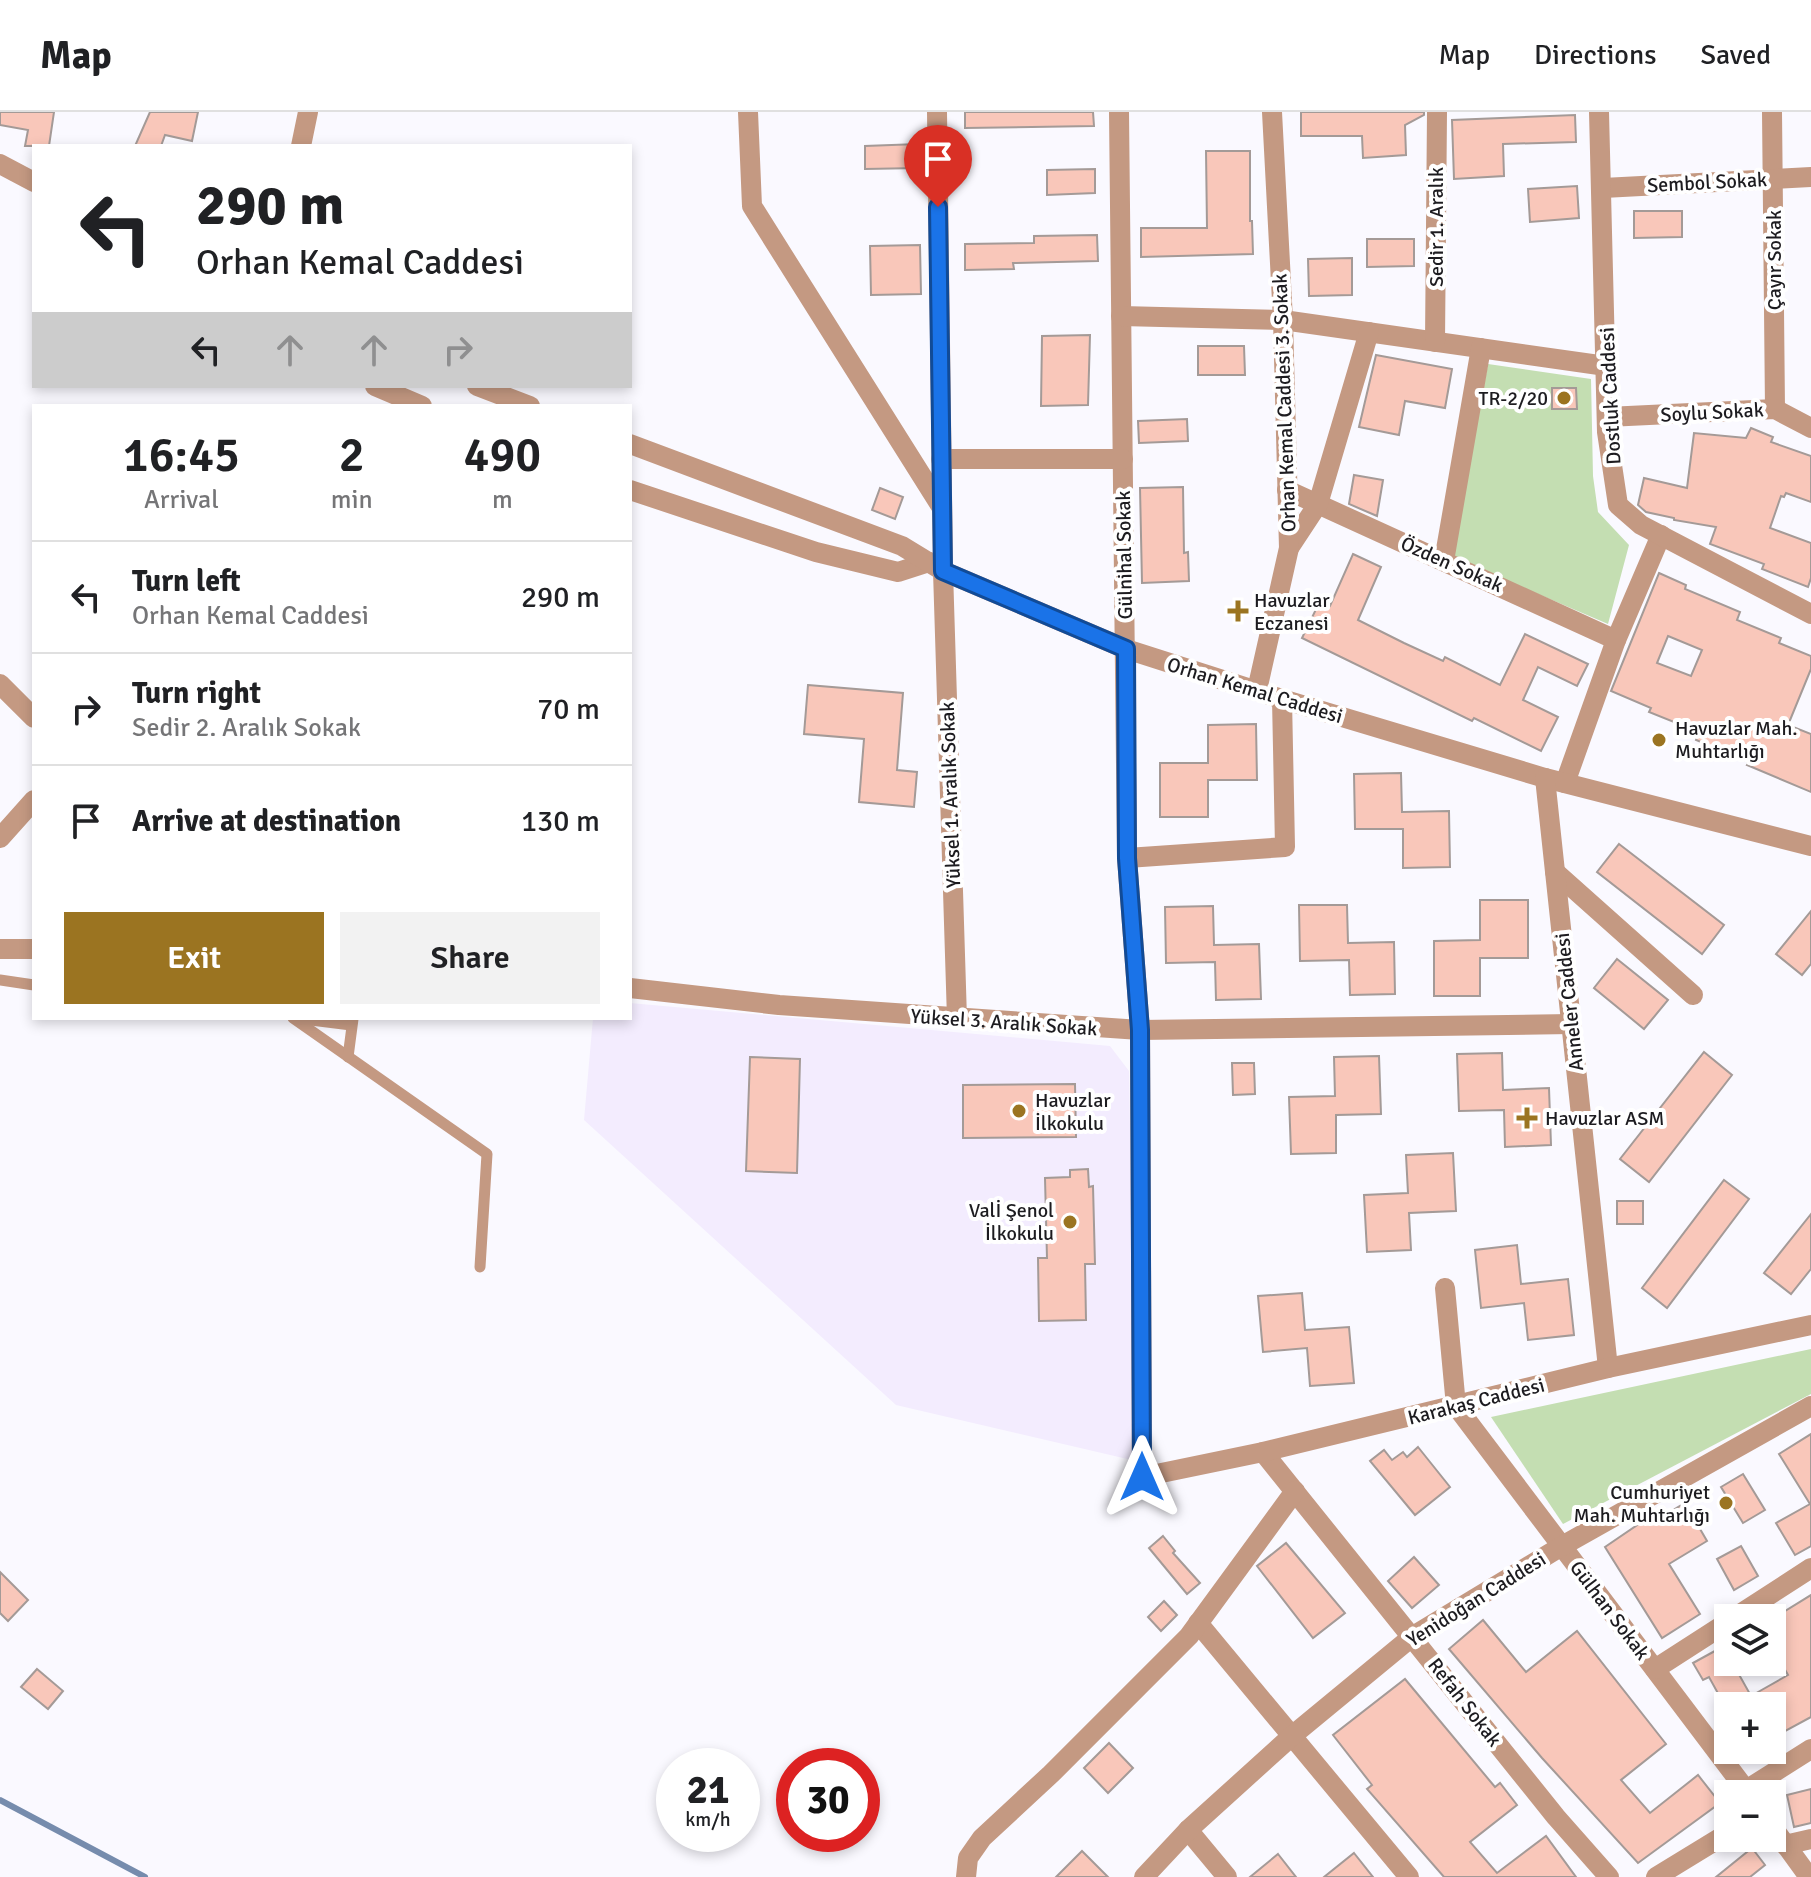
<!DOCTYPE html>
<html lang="en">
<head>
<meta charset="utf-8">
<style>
  :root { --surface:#fff; --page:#f2f2f2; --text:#202124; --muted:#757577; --line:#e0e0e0; --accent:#9b7421 }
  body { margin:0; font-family:Signika,sans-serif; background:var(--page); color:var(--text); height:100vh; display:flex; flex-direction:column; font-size:30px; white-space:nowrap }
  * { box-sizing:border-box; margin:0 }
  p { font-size:26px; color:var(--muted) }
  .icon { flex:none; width:44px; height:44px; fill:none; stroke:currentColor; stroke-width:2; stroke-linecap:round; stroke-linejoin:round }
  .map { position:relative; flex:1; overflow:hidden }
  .details { position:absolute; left:32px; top:292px; width:600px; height:616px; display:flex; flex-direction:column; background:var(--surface); border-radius:0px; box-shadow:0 4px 12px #0003 }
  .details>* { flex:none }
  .banner { position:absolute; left:32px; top:32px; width:600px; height:244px; border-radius:0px; box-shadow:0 4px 12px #0003; background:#fff; color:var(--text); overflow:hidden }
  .controls { position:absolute; left:1714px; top:1492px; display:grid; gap:16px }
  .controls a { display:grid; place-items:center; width:72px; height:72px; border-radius:0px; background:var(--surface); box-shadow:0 4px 12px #0003; font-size:40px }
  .speed { position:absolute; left:656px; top:1636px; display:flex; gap:16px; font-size:40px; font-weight:700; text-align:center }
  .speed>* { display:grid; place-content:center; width:104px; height:104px; border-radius:50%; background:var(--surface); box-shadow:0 4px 12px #0003; line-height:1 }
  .speed small { font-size:20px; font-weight:400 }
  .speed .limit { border:12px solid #d22; background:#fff; color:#111 }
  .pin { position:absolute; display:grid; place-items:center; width:68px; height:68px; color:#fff; margin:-82px -34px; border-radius:50% 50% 50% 0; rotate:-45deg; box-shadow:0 0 8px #0007 }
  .pin .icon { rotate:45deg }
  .me { position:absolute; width:88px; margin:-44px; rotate:0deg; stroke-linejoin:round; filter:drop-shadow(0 0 6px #0008) }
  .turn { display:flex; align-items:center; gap:28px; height:168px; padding:0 32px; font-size:36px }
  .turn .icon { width:104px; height:104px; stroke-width:2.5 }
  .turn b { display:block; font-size:56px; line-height:68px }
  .lanes { display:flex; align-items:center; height:76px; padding:0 32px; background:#0003; justify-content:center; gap:40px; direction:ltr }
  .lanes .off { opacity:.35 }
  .eta { display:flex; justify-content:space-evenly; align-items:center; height:136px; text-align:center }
  .eta b { font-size:48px; font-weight:600; line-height:56px }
  .action { display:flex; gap:16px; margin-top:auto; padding:16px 32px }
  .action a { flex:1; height:92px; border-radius:0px; background:var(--accent); color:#fff; font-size:32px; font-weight:600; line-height:92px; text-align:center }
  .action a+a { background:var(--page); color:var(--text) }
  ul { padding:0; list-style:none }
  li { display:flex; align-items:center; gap:24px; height:112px; padding:0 32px; border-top:2px solid var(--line) }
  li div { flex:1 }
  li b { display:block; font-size:30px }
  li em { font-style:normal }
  header { display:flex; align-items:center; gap:48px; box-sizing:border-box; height:112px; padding:0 40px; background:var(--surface); border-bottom:2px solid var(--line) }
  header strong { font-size:38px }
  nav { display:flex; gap:44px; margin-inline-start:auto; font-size:28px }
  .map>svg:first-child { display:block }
  .education { fill:#f3ecfe }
  .green { fill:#c4deb2 }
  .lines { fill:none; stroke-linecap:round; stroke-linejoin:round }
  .stream { stroke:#768cad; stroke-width:6 }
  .building { fill:#f9c7ba; stroke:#a49a97; stroke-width:2; fill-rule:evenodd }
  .service { stroke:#c49982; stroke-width:11 }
  .minor { stroke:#c49982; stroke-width:20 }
  .tertiary { stroke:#c49982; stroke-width:20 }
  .route-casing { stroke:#114b97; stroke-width:20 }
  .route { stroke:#1a73e8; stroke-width:14 }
  .poi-dot { fill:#9b7421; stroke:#fff; stroke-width:3 }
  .labels { text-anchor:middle; stroke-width:8; stroke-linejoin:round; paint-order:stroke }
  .street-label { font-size:20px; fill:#1d1c20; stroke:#fff }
  .poi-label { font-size:20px; fill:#1d1c20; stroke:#fff; text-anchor:start }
</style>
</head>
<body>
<header>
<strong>Map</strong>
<nav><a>Map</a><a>Directions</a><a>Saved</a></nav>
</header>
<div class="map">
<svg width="1811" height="1765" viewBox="0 0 1811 1765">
  <rect width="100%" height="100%" fill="#faf9ff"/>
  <polygon class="education" points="630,891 1110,934 1129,959 1136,1349 896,1293 584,1008 593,906 630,906"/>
  <g class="green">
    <polygon points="1488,252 1591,267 1593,364 1598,400 1629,433 1608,512 1452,445"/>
    <polygon points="1811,1237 1811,1282 1563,1412 1491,1305"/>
  </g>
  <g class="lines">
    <polyline class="stream" points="0,1688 145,1765"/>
  </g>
  <g class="building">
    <polygon points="0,0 54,0 49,34 25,34 28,18 0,13"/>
    <polygon points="150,0 198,0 192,29 165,23 161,34 135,34"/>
    <polygon points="965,0 1093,0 1094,14 965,16"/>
    <polygon points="1301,0 1424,0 1424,3 1405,13 1406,43 1363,46 1362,24 1301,24"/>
    <polygon points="1575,3 1576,30 1503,32 1504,64 1454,67 1452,8"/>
    <polygon points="918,32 919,56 865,57 865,34"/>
    <polygon points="1206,39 1250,39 1250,109 1252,109 1253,142 1141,145 1141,116 1207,116"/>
    <polygon points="1095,57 1095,81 1047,83 1047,58"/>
    <polygon points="1577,74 1579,106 1530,110 1528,77"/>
    <polygon points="1634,99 1682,99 1682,125 1634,126"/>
    <polygon points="1097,123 1098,149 1013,151 1014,157 965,158 965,132 1034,131 1034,124"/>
    <polygon points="1367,127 1414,127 1414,154 1367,155"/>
    <polygon points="920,133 921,182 871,183 870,134"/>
    <polygon points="1352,146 1352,183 1309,184 1308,147"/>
    <polygon points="1090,223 1088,293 1041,294 1042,224"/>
    <polygon points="1198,234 1244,234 1245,263 1198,263"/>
    <polygon points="1376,243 1452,257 1445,296 1405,289 1399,323 1359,315"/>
    <polygon points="1552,276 1576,276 1577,297 1552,297"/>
    <polygon points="1187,307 1188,329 1139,331 1138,309"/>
    <polygon points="1751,316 1773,325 1771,330 1811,344 1811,390 1786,381 1784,385 1781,384 1770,416 1811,431 1811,466 1808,475 1762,457 1764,452 1710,432 1716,415 1674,408 1674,406 1646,400 1638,393 1644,366 1687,376 1694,321 1746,326"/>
    <polygon points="1354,363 1383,368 1377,404 1349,392"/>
    <polygon points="1183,375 1184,441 1188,440 1189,469 1142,471 1140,376"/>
    <polygon points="880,376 903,385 895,407 872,398"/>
    <polygon points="1353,442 1381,455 1358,508 1404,531 1443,549 1445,545 1500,573 1525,522 1588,552 1577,574 1538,555 1523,588 1558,605 1541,639 1474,606 1472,609 1302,526 1320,489 1330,494"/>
    <path d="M1659,461L1686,473L1685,477L1740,500L1737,508L1781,526L1779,531L1811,544V557L1788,613L1811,622V680L1747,653L1749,650L1696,628L1699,620L1649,600L1651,596L1611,579ZM1668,524L1702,538L1691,564L1657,551Z"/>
    <polygon points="808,573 903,581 897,658 917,660 914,695 859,690 864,627 804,622"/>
    <polygon points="1256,612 1257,668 1208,668 1208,705 1160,705 1160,651 1208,651 1208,613"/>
    <polygon points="1401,661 1402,700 1449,699 1450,755 1403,756 1403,717 1355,717 1354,662"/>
    <polygon points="1619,732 1724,813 1702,842 1597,760"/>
    <polygon points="1480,788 1528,788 1528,846 1480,846 1480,884 1434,884 1434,829 1480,828"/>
    <polygon points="1299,793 1347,793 1348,831 1394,830 1395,882 1350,883 1349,848 1300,849"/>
    <polygon points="1213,794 1214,833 1259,832 1261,887 1216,888 1215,850 1166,851 1165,795"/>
    <polygon points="1811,799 1811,852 1802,863 1776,842"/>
    <polygon points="1617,847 1668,888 1644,917 1594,876"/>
    <polygon points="1704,940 1732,963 1649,1070 1620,1047"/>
    <polygon points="1502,941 1503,978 1549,976 1551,1033 1505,1035 1504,998 1459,999 1457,942"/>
    <polygon points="1379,944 1381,1002 1336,1003 1336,1041 1291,1042 1289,985 1335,984 1334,945"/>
    <polygon points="750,945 800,947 797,1061 746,1059"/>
    <polygon points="1232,951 1254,951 1255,982 1233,983"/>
    <polygon points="1075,972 1076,1025 963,1026 963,973"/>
    <polygon points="1453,1041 1456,1099 1409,1101 1411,1138 1367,1140 1364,1083 1408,1081 1406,1043"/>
    <polygon points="1088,1057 1089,1075 1093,1074 1095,1152 1085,1152 1086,1208 1039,1209 1038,1146 1047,1146 1045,1066 1070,1065 1070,1058"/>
    <polygon points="1724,1068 1749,1087 1667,1196 1642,1176"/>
    <rect x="1617" y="1089" width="26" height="23"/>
    <polygon points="1811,1102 1811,1157 1791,1182 1764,1161"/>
    <polygon points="1517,1133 1521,1172 1568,1167 1574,1223 1528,1228 1524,1191 1481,1196 1475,1138"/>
    <polygon points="1302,1181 1305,1218 1349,1215 1354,1271 1310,1274 1307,1236 1263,1240 1258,1184"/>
    <polygon points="1811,1322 1811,1434 1795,1443 1776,1411 1810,1392 1779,1342"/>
    <polygon points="1418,1335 1450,1375 1415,1403 1370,1349 1384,1338 1392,1348 1403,1340 1407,1345"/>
    <polygon points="1743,1362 1765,1398 1743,1411 1721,1375"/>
    <polygon points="1685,1391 1707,1429 1669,1452 1700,1502 1662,1526 1605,1435 1649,1405 1653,1410"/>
    <polygon points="1163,1424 1175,1439 1173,1441 1200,1471 1187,1482 1149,1436"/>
    <polygon points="1286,1431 1345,1501 1313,1526 1257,1454"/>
    <polygon points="1741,1434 1758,1464 1734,1478 1717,1447"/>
    <polygon points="1414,1445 1439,1473 1412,1496 1388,1469"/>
    <polygon points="0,1460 28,1488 8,1509 0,1501"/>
    <polygon points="1811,1483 1811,1605 1772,1626 1772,1594 1725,1594 1709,1565 1703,1568 1693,1551 1724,1534 1728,1542 1728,1550 1732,1550 1751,1584 1788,1563 1772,1535 1772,1507"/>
    <polygon points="1164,1489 1177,1503 1161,1519 1148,1505"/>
    <polygon points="1483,1508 1526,1560 1577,1519 1666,1632 1621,1668 1650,1701 1698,1663 1720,1691 1638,1751 1542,1646 1449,1537"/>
    <polygon points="37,1557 63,1579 48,1597 21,1575"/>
    <polygon points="1405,1567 1495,1675 1500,1671 1517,1693 1470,1730 1497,1761 1546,1724 1576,1765 1444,1765 1367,1677 1372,1673 1333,1623"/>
    <polygon points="1109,1631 1133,1656 1108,1681 1084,1656"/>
    <polygon points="1811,1677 1811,1711 1794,1715 1787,1683"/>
    <polygon points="1752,1736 1765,1753 1750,1765 1716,1765"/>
    <polygon points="1082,1739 1108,1765 1056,1765"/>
    <polygon points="1354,1741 1373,1765 1324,1765"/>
    <polygon points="1278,1742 1296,1765 1250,1765"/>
  </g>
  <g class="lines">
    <g class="service">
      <polyline points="0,868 34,873"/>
      <polyline points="293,906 487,1042 480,1155"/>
      <polyline points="295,906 351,913"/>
      <polyline points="348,945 353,907"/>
    </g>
    <g class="minor">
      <polyline points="748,0 752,94 942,396"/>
      <polyline points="937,0 943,459 957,907"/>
      <polyline points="1119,0 1127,746 1140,918 1142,1365"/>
      <polyline points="1772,0 1775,297"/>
      <polyline points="301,34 308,0"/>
      <polyline points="1603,76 1811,65"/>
      <polyline points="1121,204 1283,208 1606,254"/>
      <polyline points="1435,230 1437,0"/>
      <polyline points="375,274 422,294"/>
      <polyline points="1607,305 1775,297 1811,316"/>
      <polyline points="941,347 1123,347"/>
      <polyline points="630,378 816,440 898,460 929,450"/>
      <polyline points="1287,378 1616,528"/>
      <polyline points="1289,436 1318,392 1369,220"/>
      <polyline points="1444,449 1481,236"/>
      <polyline points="0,572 34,606"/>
      <polyline points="1257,578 1289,436 1283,208 1272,0"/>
      <polyline points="1565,671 1616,528 1661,423"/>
      <polyline points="0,726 34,688"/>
      <polyline points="1127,746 1285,735 1282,587"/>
      <polyline points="1555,760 1693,883"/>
      <polyline points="0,837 34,837"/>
      <polyline points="630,876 779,893 1140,918 1571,912"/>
      <polyline points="1445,1176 1456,1294 1749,1682"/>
      <polyline points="1263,1340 1556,1705 1609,1765"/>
      <polyline points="1734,1506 1811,1456"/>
      <polyline points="1198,1511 1409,1765"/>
      <polyline points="1655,1557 1728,1510"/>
      <polyline points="1746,1678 1811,1637"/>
      <polyline points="1772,1714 1809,1765"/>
      <polyline points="1188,1718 1227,1765"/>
      <polyline points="1785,1733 1811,1727"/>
      <polyline points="966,1765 968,1746 982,1726 1051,1662 1189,1524 1295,1379"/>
      <polyline points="1656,1765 1728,1721"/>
    </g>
    <g class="tertiary">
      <polyline points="1599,0 1607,320 1618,393 1641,413 1811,502"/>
      <polyline points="0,52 34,70"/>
      <polyline points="477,274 530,294"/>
      <polyline points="630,332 902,434 943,459 1126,537 1282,587 1545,666 1811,734"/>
      <polyline points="1545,666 1608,1256"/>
      <polyline points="1142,1365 1263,1340 1608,1256 1811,1213"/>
      <polyline points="1144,1765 1188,1718 1293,1623 1413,1524 1562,1434 1811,1294"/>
    </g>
  </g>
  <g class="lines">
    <defs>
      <polyline id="route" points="938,95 943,459 1126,537 1127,746 1140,918 1142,1365"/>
    </defs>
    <use href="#route" class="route-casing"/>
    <use href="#route" class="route"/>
  </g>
  <g class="poi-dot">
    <circle cx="1564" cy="286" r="8"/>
    <path d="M1234 487h8v8h8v8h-8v8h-8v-8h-8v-8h8z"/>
    <circle cx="1659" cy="628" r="8"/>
    <circle cx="1019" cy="999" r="8"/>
    <path d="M1523 994h8v8h8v8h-8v8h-8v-8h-8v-8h8z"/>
    <circle cx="1070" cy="1110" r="8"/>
    <circle cx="1726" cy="1391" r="8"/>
  </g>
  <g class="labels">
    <g class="street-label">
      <text transform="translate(1707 70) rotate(-3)" y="7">Sembol Sokak</text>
      <text transform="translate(1436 115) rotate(-90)" y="7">Sedir 1. Aralık</text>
      <text transform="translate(1774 148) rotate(-90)" y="7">Çayır Sokak</text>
      <text transform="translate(1610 284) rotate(-93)" y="7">Dostluk Caddesi</text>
      <text transform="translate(1284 291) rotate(-92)" y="7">Orhan Kemal Caddesi 3. Sokak</text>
      <text transform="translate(1712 300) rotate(-3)" y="7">Soylu Sokak</text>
      <text transform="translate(1124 443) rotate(-91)" y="7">Gülnihal Sokak</text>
      <text transform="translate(1452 452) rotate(24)" y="7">Özden Sokak</text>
      <text transform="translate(1255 578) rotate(17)" y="7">Orhan Kemal Caddesi</text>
      <text transform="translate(950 683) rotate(-92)" y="7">Yüksel 1. Aralık Sokak</text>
      <text transform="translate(1569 890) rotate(-96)" y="7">Anneler Caddesi</text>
      <text transform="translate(1004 910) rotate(4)" y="7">Yüksel 3. Aralık Sokak</text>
      <text transform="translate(1476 1289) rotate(-14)" y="7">Karakaş Caddesi</text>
      <text transform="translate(1476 1487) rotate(-32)" y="7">Yenidoğan Caddesi</text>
      <text transform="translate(1610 1498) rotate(53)" y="7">Gülhan Sokak</text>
      <text transform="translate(1465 1590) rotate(52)" y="7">Refah Sokak</text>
    </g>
    <g class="poi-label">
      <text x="1548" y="293" text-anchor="end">TR-2/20</text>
      <text x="1254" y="495">Havuzlar<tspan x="1254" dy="23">Eczanesi</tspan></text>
      <text x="1675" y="623">Havuzlar Mah.<tspan x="1675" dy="23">Muhtarlığı</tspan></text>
      <text x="1035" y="995">Havuzlar<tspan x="1035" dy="23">İlkokulu</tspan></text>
      <text x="1545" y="1013">Havuzlar ASM</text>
      <text x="1054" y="1105" text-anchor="end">Valİ Şenol<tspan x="1054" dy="23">İlkokulu</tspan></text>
      <text x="1710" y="1387" text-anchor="end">Cumhuriyet<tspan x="1710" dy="23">Mah. Muhtarlığı</tspan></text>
    </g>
  </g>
</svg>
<div class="controls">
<a><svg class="icon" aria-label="layers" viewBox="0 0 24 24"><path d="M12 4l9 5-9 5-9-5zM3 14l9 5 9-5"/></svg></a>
<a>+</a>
<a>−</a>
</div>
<div class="speed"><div>21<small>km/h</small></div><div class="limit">30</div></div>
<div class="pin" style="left:938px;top:95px;background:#d93025"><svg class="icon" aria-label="arrive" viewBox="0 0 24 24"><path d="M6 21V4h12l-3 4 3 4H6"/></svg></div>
<svg class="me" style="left:1142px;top:1365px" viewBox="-20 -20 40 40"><path d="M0-17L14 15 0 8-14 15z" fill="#1a73e8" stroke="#fff" stroke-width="4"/></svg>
<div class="banner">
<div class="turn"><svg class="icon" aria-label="left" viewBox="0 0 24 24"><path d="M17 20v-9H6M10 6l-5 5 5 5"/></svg><div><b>290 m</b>Orhan Kemal Caddesi</div></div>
<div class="lanes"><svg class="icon" aria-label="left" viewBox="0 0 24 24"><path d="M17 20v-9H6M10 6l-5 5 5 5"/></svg><svg class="icon off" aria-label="ahead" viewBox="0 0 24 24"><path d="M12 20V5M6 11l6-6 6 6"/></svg><svg class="icon off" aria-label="ahead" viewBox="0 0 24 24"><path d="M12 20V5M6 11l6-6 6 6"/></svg><svg class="icon off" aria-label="right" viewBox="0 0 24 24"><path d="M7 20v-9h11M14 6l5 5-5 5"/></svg></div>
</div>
<section class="details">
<div class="eta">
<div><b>16:45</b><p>Arrival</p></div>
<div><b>2</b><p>min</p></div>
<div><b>490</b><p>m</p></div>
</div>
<ul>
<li><svg class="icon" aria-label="left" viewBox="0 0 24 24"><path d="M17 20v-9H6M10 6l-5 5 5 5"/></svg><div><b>Turn left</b><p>Orhan Kemal Caddesi</p></div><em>290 m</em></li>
<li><svg class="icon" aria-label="right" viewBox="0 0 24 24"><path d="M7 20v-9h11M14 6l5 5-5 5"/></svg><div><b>Turn right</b><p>Sedir 2. Aralık Sokak</p></div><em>70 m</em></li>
<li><svg class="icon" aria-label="arrive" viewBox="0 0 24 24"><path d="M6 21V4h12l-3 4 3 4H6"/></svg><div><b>Arrive at destination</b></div><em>130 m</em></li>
</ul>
<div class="action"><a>Exit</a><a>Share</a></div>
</section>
</div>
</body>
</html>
